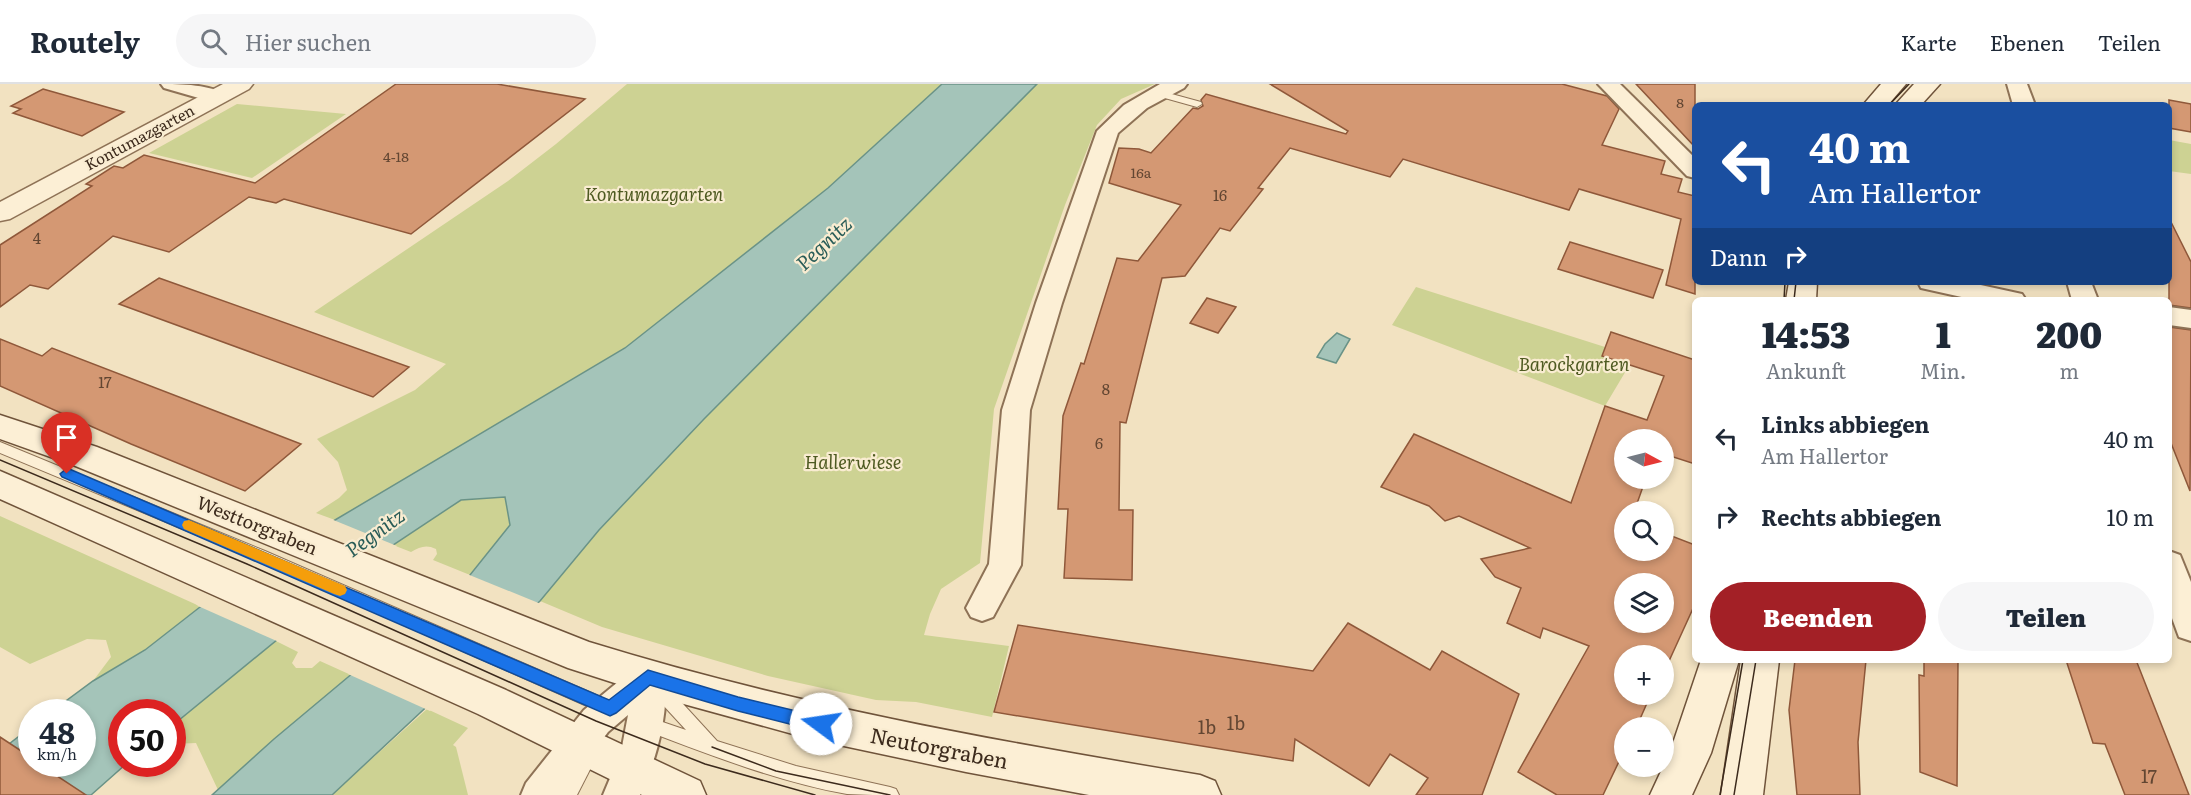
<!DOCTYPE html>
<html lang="de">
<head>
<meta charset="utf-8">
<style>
  :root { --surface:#fff; --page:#f6f6f7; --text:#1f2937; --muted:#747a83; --line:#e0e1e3; --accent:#a32026 }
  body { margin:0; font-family:Literata,serif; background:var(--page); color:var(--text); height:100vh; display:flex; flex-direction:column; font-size:22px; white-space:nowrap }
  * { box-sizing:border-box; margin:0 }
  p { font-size:20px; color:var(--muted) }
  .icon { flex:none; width:33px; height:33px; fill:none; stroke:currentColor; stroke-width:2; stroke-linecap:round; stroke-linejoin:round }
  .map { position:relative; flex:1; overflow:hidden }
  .panel { position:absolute; left:1692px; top:213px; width:480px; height:366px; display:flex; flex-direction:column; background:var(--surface); border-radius:9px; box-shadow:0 3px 9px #0003 }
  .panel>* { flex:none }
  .banner { position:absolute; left:1692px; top:18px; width:480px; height:183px; border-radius:9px; box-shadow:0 3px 9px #0003; background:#1a4fa0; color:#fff; overflow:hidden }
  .needle { width:39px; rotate:97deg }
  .controls { position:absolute; left:1614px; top:345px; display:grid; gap:12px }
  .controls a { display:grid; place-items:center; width:60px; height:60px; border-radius:50%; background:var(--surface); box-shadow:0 3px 9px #0003; font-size:30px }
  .speed { position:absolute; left:18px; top:615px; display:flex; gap:12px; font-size:30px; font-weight:700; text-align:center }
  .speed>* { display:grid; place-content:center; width:78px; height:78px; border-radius:50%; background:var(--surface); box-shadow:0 3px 9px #0003; line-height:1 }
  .speed small { font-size:15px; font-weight:400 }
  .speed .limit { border:9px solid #d22; background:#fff; color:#111 }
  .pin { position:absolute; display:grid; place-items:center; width:51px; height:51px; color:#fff; margin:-62px -26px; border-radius:50% 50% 50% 0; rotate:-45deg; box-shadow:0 0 6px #0007 }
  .pin .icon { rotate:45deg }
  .me { position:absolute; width:66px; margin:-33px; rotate:284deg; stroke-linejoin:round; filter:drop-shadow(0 0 4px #0008) }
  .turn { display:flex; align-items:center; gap:21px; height:126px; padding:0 18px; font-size:27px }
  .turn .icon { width:78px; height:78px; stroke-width:2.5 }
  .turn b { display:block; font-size:42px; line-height:51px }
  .then { display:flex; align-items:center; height:57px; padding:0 18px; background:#0003; gap:12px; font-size:22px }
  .eta { display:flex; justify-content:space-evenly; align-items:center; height:102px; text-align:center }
  .eta b { font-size:36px; font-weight:800; line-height:42px }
  .primary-button { display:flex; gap:12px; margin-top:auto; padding:12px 18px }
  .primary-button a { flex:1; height:69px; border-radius:36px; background:var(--accent); color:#fff; font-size:24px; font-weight:800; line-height:69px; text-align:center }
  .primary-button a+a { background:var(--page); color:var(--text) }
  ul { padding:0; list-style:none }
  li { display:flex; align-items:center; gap:18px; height:78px; padding:0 18px }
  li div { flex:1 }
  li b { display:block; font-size:22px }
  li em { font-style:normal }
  header { display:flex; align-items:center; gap:36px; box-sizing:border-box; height:84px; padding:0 30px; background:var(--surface); border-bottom:2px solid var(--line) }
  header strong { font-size:28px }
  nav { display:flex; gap:33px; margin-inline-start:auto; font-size:21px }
  .search { width:420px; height:54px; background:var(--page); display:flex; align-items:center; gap:15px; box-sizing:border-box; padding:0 21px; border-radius:33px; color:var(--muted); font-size:22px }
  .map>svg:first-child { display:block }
  .green { fill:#cdd293 }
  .water { fill:#a4c4b9; stroke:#6a9387; stroke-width:1.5 }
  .pier { fill:#f2e2c1 }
  .building { fill:#d49873; stroke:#8f583a; stroke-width:1.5; fill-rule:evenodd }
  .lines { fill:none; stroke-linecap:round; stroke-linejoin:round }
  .service-casing { stroke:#8e7256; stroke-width:2 }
  .minor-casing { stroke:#8e7256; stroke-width:4 }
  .tertiary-casing { stroke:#8e7256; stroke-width:3 }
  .secondary-casing { stroke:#6f533a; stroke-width:3 }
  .service { fill:#fcefd5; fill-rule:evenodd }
  .minor { fill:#fcefd5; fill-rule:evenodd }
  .tertiary { fill:#fcefd5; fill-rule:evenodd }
  .secondary { fill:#fcefd5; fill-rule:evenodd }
  .tram { stroke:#3c2a1c; stroke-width:1.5 }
  .route { fill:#1a73e8; stroke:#114b97; stroke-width:1.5 }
  .slow { fill:#f59e0b }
  .labels { text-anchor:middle; stroke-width:4.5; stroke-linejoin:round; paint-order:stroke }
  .far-number-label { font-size:14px; fill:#624632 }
  .far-street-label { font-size:15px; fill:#3c2a1c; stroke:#f9ecd1 }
  .number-label { font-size:15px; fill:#624632 }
  .park-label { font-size:18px; font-style:italic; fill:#4e5a21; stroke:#f9ecd1 }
  .street-label { font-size:18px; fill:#3c2a1c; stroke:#f9ecd1 }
  .near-number-label { font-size:18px; fill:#624632 }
  .water-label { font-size:20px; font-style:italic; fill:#2a5d58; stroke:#f9ecd1 }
  .near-street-label { font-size:21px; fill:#3c2a1c; stroke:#f9ecd1 }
</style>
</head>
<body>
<header>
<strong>Routely</strong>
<div class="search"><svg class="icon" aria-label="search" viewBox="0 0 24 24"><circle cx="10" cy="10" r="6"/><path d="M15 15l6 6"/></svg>Hier suchen</div>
<nav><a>Karte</a><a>Ebenen</a><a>Teilen</a></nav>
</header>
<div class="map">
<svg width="2191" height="711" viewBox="0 0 2191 711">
  <rect width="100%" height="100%" fill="#f2e2c1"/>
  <g class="green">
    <polygon points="627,0 942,0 828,104 625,264 335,436 316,429 339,414 347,406 338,378 317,355 415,306 446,280 314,228 508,97 556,60"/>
    <polygon points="1037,0 1155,0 1121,15 1097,41 1065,121 994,325 980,479 941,505 930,530 924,551 1009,562 992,633 916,618 876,616 768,592 602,543 540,517 599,446 704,335"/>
    <polygon points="237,20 346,30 252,94 149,69"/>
    <polygon points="2169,56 2191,60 2191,90 2169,87"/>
    <polygon points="1416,203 1605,263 1602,272 1630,280 1605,322 1392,241"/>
    <path d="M505,413L510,441L470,491L433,476L437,470L436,465C426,460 420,463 411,468L393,461L461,416Z"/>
    <polygon points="0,432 195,520 200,523 145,566 93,597 111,573 106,556 87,555 30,580 0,563"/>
    <polygon points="276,557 298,568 292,579 296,584 312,584 320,577 351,591 218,706 196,659 173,660 172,641"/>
    <polygon points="427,625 468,644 453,661 456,663 468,711 332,711"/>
  </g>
  <g class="water">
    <polygon points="942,0 1037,0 704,335 599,446 540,517 332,711 212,711 274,655 470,491 510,441 505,413 461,416 393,461 173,641 172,628 122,628 122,680 126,680 91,711 0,711 0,667 31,643 32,680 82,680 82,628 51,628 93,597 145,566 200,523 335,436 625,264 828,104"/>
    <polygon points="1337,249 1350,255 1336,279 1317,273 1325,260"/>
  </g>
  <g class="pier">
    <polygon points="331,435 397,462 279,558 198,522"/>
    <polygon points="467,490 541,520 430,627 348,590"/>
  </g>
  <g class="building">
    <polygon points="396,0 497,0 585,15 411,150 284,115 276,119 249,113 169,168 113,152 48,205 30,201 0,223 0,161 92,102 86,100 114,82 123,84 144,71 255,99"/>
    <polygon points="1270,0 1562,0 1607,12 1619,25 1602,61 1665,77 1661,90 1682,95 1678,108 1695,112 1695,210 1666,201 1681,135 1579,105 1569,126 1403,75 1390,93 1290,64 1258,104 1263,105 1230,147 1220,144 1185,192 1162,194 1126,339 1120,338 1119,426 1133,426 1132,496 1064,494 1068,425 1058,425 1063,332 1081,279 1084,280 1117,174 1138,177 1181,121 1109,99 1119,64 1139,65 1151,69 1193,24 1198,25 1203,22 1201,16 1206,10 1346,50 1348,47"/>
    <polygon points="1636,0 1695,0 1695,63"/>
    <polygon points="43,5 124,28 82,52 13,29 21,25 11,22"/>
    <polygon points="2169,16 2191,20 2191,48 2169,44"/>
    <polygon points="2169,134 2191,178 2191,224 2169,221"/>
    <polygon points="1570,158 1663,186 1653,214 1558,185"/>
    <polygon points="159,194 409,283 373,313 119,220"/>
    <polygon points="1207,214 1236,223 1218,249 1190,239"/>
    <polygon points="2169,243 2191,246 2190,407 2169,354"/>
    <path d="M1611,248L1695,276V380L1664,370V356H1624V394H1646L1634,428H1624V466H1664V449L1695,461V520L1664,588V572H1624V610H1651L1636,644H1624V667L1603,711H1557L1518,688L1589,562L1543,544L1540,554L1507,539L1521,504L1495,493L1481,475L1530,464L1459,432L1445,437L1429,422L1381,403L1414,350L1571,419L1605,322L1647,336L1664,292L1602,272ZM1624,500H1664V538H1624Z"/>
    <polygon points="0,255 42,272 52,264 301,360 245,407 131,360 0,302"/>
    <polygon points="1348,539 1430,586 1442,567 1519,610 1482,711 1416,711 1428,694 1390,670 1369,702 1295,655 1293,677 994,628 1018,541 1313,587"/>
    <polygon points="1795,576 1866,576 1858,658 1860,711 1797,711 1789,626"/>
    <polygon points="1924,576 1958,576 1957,702 1920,688 1919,591 1924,592"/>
    <polygon points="2066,576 2136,576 2189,711 2125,711 2105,660 2093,659"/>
    <polygon points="0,653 32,674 32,680 39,680 86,711 0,711"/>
  </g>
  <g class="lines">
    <defs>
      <g id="service">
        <polygon points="1157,6 1201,18 1202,20 1197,23 1154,11 1154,7"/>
        <polygon points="0,358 265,467 617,620 619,625 617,630 611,632 605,630 255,475 0,369"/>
        <path d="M657,596L663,598L717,657L796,682L890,703L896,705L899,711C882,711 864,711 847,710C778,698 705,669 639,644L637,639L639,634L645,632L686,646L651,608L649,603L651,598Z"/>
        <polygon points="591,660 597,663 599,668 577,711 559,711 585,663"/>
      </g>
      <g id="minor">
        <path d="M161,0C177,0 216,0 226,13L223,17L216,19L164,4Z"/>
        <polygon points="1160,0 1187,0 1184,4 1147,24 1118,49 1062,219 1030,326 1021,481 993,533 982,537 971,533 966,524 989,480 1002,326 1036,219 1097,47 1124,21"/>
        <polygon points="1598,0 1620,0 1695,74 1695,94 1687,92"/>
        <polygon points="2007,0 2027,0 2035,21 2013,21"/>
        <polygon points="1918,198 1967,198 2022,210 2026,216 1975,216 1921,204"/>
        <polygon points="2067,198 2091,198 2098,216 2072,216"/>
        <polygon points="2169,223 2191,226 2191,244 2169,241"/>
        <polygon points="2169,467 2180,471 2191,498 2191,557 2179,553 2169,526"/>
        <path d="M648,578L660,583C675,613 655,681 640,711H603L621,668L628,631L608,648L561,711H521L526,699L584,626L636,583Z"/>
      </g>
      <polygon id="tertiary" points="223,0 253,0 249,5 10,135 0,137 0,118"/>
      <g id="secondary">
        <polygon points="1881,0 1906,0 1888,21 1863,21"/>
        <polygon points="1914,0 1940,0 1921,21 1895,21"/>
        <polygon points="1789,198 1817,198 1816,216 1786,216"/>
        <path d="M0,331L97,363L589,558C789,620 994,657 1200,691L1215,697L1221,711H1089L966,688L811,655L658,613L568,584L73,381L0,355Z"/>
        <polygon points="0,387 506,606 700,697 706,711 642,711 478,630 0,415"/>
        <polygon points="1701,576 1739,576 1711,669 1692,711 1650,711 1670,668"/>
        <polygon points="1741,576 1779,576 1763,711 1721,711"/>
      </g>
    </defs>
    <use href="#service" class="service-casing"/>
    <use href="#minor" class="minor-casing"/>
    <use href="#tertiary" class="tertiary-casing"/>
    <use href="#secondary" class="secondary-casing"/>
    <use href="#service" class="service"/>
    <use href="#minor" class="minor"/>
    <use href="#tertiary" class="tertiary"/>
    <use href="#secondary" class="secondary"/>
    <g class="tram">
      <polyline points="1889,21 1909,0"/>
      <polyline points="1784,216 1785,198"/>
      <polyline points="1794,216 1796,198"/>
      <polyline points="0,376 247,480 596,637 705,680 815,711"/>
      <polyline points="712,663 776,687 890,711"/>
      <polyline points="1720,711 1743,576"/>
      <polyline points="1734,711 1756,576"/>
    </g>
  </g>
  <polygon class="route" points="67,384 609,616 648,586 738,613 821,633 827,635 830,640 827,646 821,648 738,627 650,601 616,629 610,632 62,393 60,390"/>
  <polygon class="slow" points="189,436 345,502 347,506 345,510 340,512 334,510 184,445 182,441 184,437"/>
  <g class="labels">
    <g class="far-number-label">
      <text x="1680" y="24">8</text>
      <text x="396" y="78">4-18</text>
      <text x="1141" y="94">16a</text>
    </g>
    <g class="far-street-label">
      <text transform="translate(140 54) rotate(-28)" y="5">Kontumazgarten</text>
    </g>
    <g class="number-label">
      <text x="1220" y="117">16</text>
      <text x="37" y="160">4</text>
      <text x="105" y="304">17</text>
      <text x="1106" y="311">8</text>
      <text x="1099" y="365">6</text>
    </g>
    <g class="park-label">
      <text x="654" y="117">Kontumazgarten</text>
      <text x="1574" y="287">Barockgarten</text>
      <text x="853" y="385">Hallerwiese</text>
    </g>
    <g class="street-label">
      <text transform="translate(257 442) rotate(22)" y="6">Westtorgraben</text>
    </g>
    <g class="near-number-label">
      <text x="1236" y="646">1b</text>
      <text x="1207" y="650">1b</text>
      <text x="2149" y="699">17</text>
    </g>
    <g class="water-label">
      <text transform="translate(824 160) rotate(-43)" y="7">Pegnitz</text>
      <text transform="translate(375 449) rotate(-36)" y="7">Pegnitz</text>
    </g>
    <g class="near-street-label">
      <text transform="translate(939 665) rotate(11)" y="7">Neutorgraben</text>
    </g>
  </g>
</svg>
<div class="controls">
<a><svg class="needle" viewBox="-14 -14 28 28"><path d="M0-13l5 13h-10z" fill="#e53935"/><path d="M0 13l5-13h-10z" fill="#747a83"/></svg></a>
<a><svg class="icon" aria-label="search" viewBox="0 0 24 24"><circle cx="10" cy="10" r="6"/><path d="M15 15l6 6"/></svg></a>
<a><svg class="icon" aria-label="layers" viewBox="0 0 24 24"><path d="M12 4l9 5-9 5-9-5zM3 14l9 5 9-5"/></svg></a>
<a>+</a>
<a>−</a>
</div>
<div class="speed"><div>48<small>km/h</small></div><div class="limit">50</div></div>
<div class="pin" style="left:67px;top:390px;background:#d93025"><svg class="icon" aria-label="arrive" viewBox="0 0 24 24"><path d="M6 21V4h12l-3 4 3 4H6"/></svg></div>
<svg class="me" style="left:821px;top:640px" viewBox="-20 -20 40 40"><circle r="19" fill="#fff"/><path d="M0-13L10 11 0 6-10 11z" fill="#1a73e8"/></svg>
<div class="banner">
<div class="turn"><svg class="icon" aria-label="left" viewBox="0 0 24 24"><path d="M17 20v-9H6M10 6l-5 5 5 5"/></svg><div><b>40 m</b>Am Hallertor</div></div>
<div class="then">Dann<svg class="icon" aria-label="right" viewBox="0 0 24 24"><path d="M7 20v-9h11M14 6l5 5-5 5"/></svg></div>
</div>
<section class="panel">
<div class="eta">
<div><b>14:53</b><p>Ankunft</p></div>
<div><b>1</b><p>Min.</p></div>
<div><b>200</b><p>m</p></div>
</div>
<ul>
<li><svg class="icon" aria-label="left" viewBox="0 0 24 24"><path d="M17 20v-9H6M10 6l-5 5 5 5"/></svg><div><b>Links abbiegen</b><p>Am Hallertor</p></div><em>40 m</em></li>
<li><svg class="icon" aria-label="right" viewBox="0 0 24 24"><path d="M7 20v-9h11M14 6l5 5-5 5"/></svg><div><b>Rechts abbiegen</b></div><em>10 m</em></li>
</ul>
<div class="primary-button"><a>Beenden</a><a>Teilen</a></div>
</section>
</div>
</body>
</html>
